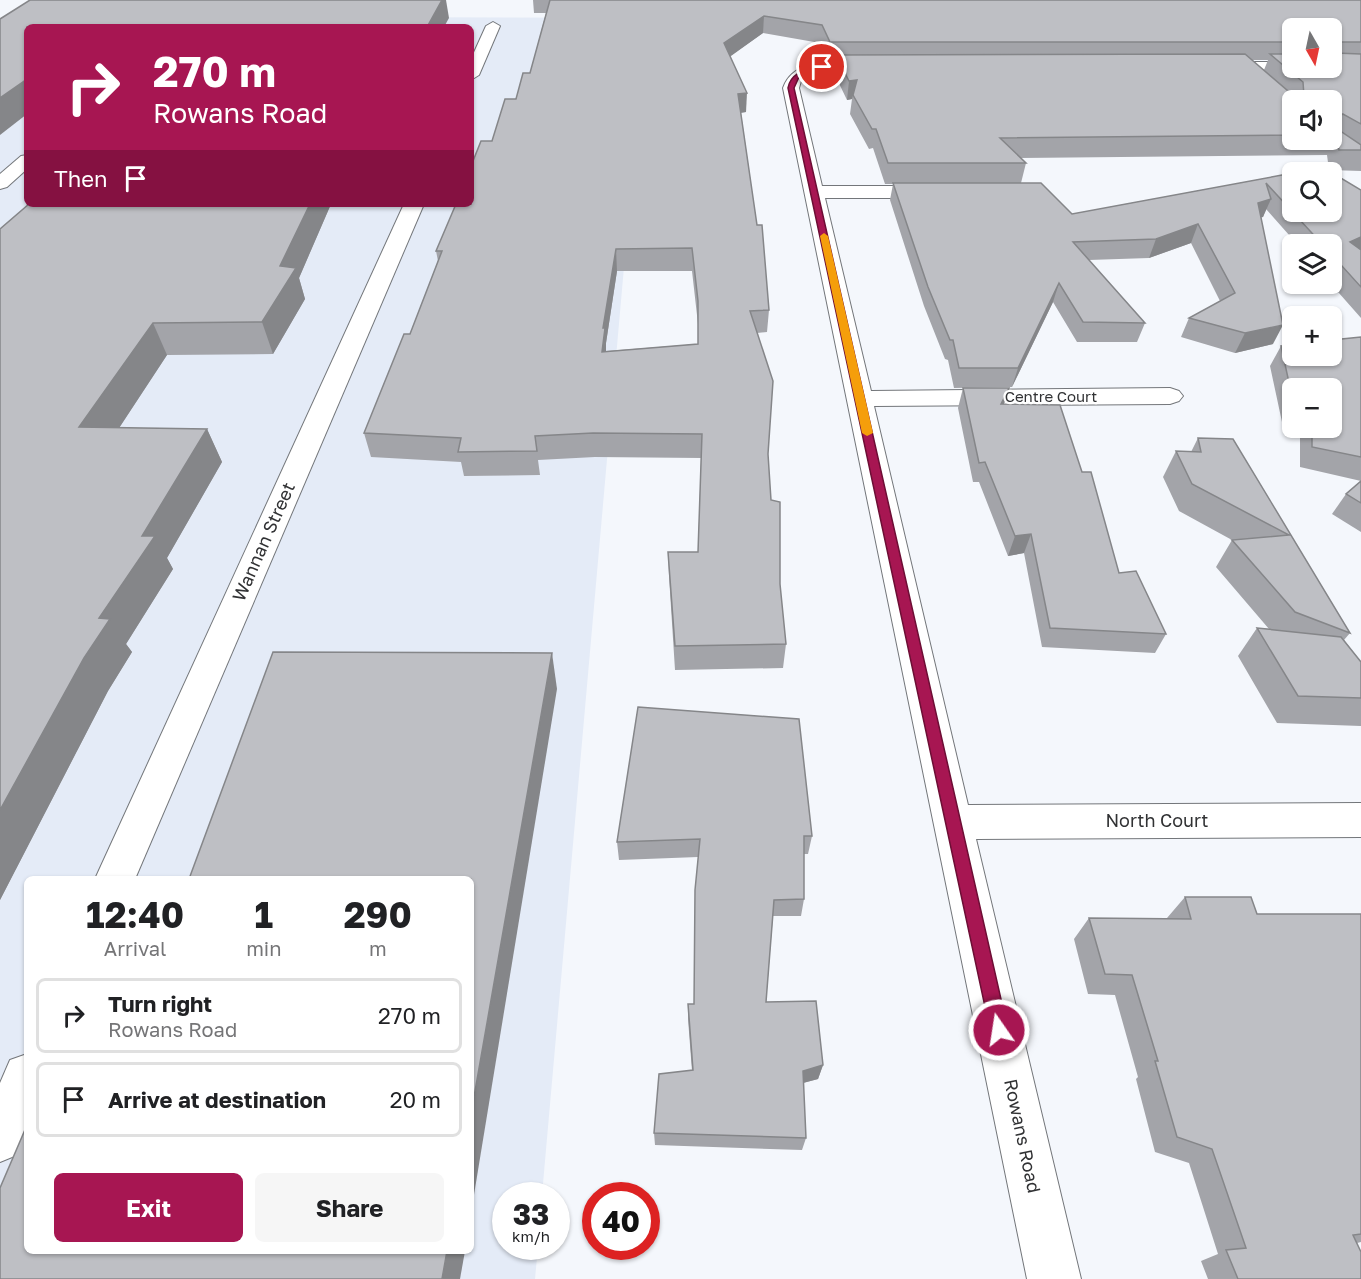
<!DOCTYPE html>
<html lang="en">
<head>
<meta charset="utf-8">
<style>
  :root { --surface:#fff; --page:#f6f6f6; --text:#202124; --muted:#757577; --line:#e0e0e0; --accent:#a71652 }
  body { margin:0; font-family:"Golos Text",sans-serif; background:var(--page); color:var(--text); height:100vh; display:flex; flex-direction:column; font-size:22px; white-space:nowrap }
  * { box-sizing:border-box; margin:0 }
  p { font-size:20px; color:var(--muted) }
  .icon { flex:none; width:33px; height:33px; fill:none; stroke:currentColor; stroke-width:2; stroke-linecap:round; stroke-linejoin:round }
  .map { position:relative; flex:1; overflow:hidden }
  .side { position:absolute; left:24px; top:876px; width:450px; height:378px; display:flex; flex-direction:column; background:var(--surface); border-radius:9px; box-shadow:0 2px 4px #0004 }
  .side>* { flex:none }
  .guide { position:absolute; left:24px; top:24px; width:450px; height:183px; border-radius:9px; box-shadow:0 2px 4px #0004; background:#a71652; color:#fff; overflow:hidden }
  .needle { width:39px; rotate:171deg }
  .buttons { position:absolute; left:1282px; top:18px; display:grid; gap:12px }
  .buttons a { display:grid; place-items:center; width:60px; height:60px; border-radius:9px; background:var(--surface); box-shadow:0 2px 4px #0004; font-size:30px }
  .speed { position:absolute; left:492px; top:1182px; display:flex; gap:12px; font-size:30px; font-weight:700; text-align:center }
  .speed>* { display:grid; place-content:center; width:78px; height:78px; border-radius:50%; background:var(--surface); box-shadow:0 2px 4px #0004; line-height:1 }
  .speed small { font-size:15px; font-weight:400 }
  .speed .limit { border:9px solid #d22; background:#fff; color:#111 }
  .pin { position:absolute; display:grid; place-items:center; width:51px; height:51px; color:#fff; margin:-26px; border:3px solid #fff; border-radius:50%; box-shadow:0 2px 6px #0007 }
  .me { position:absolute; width:66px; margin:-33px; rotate:347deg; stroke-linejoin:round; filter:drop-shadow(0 0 4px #0008) }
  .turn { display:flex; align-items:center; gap:21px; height:126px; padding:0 30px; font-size:27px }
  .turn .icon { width:78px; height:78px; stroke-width:2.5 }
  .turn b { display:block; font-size:42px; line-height:51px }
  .then { display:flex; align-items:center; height:57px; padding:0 30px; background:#0003; gap:12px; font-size:22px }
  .eta { display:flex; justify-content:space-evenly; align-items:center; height:102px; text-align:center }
  .eta b { font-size:36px; font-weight:700; line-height:42px }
  .primary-button { display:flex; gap:12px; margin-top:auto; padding:12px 30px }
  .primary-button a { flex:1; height:69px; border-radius:9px; background:var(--accent); color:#fff; font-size:24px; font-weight:700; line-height:69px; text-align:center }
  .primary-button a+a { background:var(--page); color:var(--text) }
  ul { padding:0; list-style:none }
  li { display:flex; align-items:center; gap:18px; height:75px; margin:0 12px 9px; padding:0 18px; border:3px solid var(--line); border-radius:9px }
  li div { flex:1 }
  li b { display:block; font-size:22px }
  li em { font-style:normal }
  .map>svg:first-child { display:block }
  .built { fill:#e4ebf7; fill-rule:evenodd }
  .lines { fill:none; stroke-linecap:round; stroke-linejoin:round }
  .minor-casing { stroke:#73767a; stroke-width:2 }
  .minor { fill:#fff; fill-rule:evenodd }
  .wall { fill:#a3a4a9; fill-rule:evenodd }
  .shaded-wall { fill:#858689 }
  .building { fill:#bebfc4; stroke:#858689; stroke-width:1.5; fill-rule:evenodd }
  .route { fill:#a71652; stroke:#6d0e35; stroke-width:1.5 }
  .slow { fill:#f59e0b }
  .labels { text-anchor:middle; stroke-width:4.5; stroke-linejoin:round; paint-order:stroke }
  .far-street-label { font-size:15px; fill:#313234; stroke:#fff }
  .street-label { font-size:18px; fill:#313234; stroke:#fff }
</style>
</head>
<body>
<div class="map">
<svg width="1361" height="1279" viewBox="0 0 1361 1279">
  <rect width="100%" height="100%" fill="#f4f7fc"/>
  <path class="built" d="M40,16L646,18L542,1195L506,1196V1246L538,1247L535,1279H0V42ZM27,27H471V204H27ZM27,879H471V1251H27Z"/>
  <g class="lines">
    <defs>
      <g id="minor">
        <polygon points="493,22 500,26 479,75 471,80 471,59 486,26"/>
        <path d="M858,60L880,61L887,65C877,76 824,63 801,81L799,88L822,186H936L943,188L945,192L943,196L936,198H825L871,391L1170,388L1179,391L1183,396L1179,401L1170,404L874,406L968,805L1361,803V837L976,839L1081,1279H1027L783,88C793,59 832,61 858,60Z"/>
        <polygon points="1214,62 1293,62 1293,68 1299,68 1293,70 1209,69 1207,66 1209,63"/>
        <polygon points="27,155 27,169 7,187 0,189 0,174 21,156"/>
        <polygon points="404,204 424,204 135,879 95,879"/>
        <polygon points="27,1054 27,1132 17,1155 0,1162 0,1083 10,1060"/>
      </g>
    </defs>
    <use href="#minor" class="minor-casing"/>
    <use href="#minor" class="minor"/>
  </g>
  <g class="wall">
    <path d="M533,0H1361V171L1329,170L1327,155L1020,158L1026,163L1021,183L1072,214L1293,173L1361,190V318L1331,284H1332V244H1297L1266,209L1263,217H1261L1273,344L1235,353L1181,337L1189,318L1220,301L1191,243L1149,258L1089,260L1145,323L1137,342H1077L1053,302L1012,387L954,388L948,360L945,359L924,306L890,200L893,184H885L873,148L869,149L850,114L852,99L847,100L834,73L836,60H828L820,43L763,33L730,56L746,112L741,113L769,310L767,332L757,333L771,500L786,644L783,668L675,670L669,576L668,552H698L701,458L595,457L538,460L540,475L464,476L461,462L371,457L364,433L410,334L438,261L436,251L492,141L530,73L546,13H534ZM1293,28L1332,68H1293ZM1252,60H1268L1264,70ZM1293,100H1332V140H1293ZM617,271H692L698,324V344L606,351V343Z"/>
    <polygon points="29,204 331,204 299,278 305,299 273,354 167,355 119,428 207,429 222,462 167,558 173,569 126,644 132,652 108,691 0,900 0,229"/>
    <polygon points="1361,337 1361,481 1300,467 1300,428 1332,428 1332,388 1293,388 1293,424 1282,422 1270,366 1281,346"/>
    <polygon points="963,388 1009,388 1004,404 1082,472 1119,573 1166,634 1155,653 1042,647 1024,553 1008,556 979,482 973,482 958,408"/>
    <polygon points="1198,438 1233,439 1350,633 1344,640 1361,662 1361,726 1277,723 1238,656 1257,628 1269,629 1216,567 1232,540 1179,511 1163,477 1176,451 1191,452"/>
    <polygon points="1361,481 1361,532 1332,514 1346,494"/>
    <polygon points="638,707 812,836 808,854 804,854 804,899 801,916 773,916 766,1002 823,1065 818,1079 803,1083 806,1138 802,1150 655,1145 654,1133 692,1071 688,1019 688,1004 694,1004 698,857 619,860 617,842"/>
    <polygon points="1185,897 1257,914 1361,914 1361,1242 1357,1243 1361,1279 1208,1279 1201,1261 1218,1254 1189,1163 1155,1152 1136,1079 1138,1077 1115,995 1088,994 1074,939 1089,918 1167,918"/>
  </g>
  <g class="shaded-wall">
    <polygon points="442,0 446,0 449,18 444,27 427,27"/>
    <polygon points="764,16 763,33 724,61 724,43"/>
    <polygon points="27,79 27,114 0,135 0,98"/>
    <polygon points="857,80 852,99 847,100 849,81"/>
    <polygon points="747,93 746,112 737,113 738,94"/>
    <polygon points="1340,114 1343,114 1333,133 1332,133 1339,118"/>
    <polygon points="1271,199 1263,217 1250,221 1258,203"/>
    <polygon points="310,204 331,204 299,278 305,299 273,354 262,322 280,266"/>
    <polygon points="1198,224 1191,243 1149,258 1156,239"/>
    <polygon points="1361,237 1361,251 1350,242"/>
    <polygon points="616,249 617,271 606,343 606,352 602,352 603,328"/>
    <polygon points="1059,283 1053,302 1012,387 1018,368"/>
    <polygon points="153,323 167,355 98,460 79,427"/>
    <polygon points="1283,325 1273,344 1235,353 1245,333"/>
    <polygon points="1009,388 1003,407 1001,404"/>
    <polygon points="207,429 222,462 167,558 173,569 126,644 132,652 108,691 0,900 0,810 142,536"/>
    <polygon points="1031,534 1024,553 1008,556 1015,536"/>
    <polygon points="552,653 557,689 471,1213 471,1114"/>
    <polygon points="823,1065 818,1079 799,1084 803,1071"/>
    <polygon points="447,1251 465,1251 460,1279 442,1279"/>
  </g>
  <g class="building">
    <polygon points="30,0 442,0 427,27 27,27 27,79 0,98 0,19"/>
    <path d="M550,0H1361V42H1340L1338,48L1332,50V28H1293V42H830L822,25L764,16L724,43L747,93L738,94L757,225H762L769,310L750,311L773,381L768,454L771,500L780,502V584L786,644L675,646L668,552H698L702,434L593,433L535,436L537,451L458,452L461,438L364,433L404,334H410L442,251H436L456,204H471V166L481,141H492L505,99H516L523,73H530ZM692,248L698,301V344L602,352L605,328H603L616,249Z"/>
    <polygon points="1332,50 1335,53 1361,54 1361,124 1343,114 1340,114 1339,118 1332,119 1332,100 1293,100 1293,135 1000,138 1026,163 888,163 876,129 872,129 853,95 857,80 849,81 836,55 1245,54 1294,96 1301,98 1304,96 1303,82 1270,54 1293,54 1293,68 1332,68"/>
    <polygon points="1332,122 1333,126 1361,145 1361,150 1339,150 1337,135 1332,135"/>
    <polygon points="1324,168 1361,190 1361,237 1350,242 1361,250 1361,287 1332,255 1332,244 1322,244 1266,183 1271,199 1258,203 1283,325 1245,333 1189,318 1235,293 1198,224 1156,239 1073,242 1145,323 1083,322 1059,283 1018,368 959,368 953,340 950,340 928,287 893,183 1041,183 1072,214 1293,173 1293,212 1332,212 1332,172 1297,172"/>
    <polygon points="29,204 310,204 280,266 296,268 262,322 153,323 79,427 207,429 142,536 155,536 99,618 110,619 84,658 0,810 0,229"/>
    <polygon points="1361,337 1361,457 1312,447 1312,428 1332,428 1332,388 1293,388 1293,401 1281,346 1293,345 1293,356 1332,356 1332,340"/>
    <polygon points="963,388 1009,388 1001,404 1060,405 1082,472 1091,472 1119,573 1136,571 1166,634 1050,628 1031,534 1015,536 985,462 979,463"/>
    <polygon points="1198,438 1233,439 1350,633 1295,612 1232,540 1289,535 1192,484 1176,451 1201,452"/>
    <polygon points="1361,481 1361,503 1346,494"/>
    <polygon points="1257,628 1341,637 1361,662 1361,698 1298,696"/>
    <polygon points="273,652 552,653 471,1114 471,879 189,879"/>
    <polygon points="638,707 799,719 812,836 804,836 804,899 774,900 766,1002 816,1001 823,1065 803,1071 806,1138 654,1133 659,1074 693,1070 688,1004 694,1004 695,890 700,839 617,842"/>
    <polygon points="1185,897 1251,897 1257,914 1361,914 1361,1234 1353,1235 1361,1252 1361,1279 1238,1279 1226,1250 1246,1248 1212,1149 1177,1137 1155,1061 1158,1061 1132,975 1105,974 1089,918 1191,919"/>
    <polygon points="27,1125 27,1251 447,1251 442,1279 0,1279 0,1188"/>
  </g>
  <path class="route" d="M822,65L825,68L799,77L794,88L1008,1030L1006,1037L999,1039L992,1037L990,1030L788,88C791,71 808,70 822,65Z"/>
  <polygon class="slow" points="824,233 828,236 873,433 867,436 862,433 820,236"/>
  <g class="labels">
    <g class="far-street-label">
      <text x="1051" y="402">Centre Court</text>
    </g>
    <g class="street-label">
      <text transform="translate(264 542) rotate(-66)" y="6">Wannan Street</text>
      <text x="1157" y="827">North Court</text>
      <text transform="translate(1022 1136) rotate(78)" y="6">Rowans Road</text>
    </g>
  </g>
</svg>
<div class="buttons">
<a><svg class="needle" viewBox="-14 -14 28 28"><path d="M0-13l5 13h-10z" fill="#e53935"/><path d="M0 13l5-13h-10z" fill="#757577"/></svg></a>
<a><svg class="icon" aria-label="sound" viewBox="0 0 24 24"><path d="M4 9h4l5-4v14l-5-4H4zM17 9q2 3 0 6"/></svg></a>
<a><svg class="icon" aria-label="search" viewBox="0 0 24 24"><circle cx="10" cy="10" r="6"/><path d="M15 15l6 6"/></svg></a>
<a><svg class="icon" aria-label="layers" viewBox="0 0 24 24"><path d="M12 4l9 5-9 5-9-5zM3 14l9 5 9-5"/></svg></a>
<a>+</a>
<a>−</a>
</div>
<div class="speed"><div>33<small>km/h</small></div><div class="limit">40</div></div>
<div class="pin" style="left:822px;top:67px;background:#d93025"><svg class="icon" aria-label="arrive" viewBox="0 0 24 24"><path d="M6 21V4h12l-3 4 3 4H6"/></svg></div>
<svg class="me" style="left:999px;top:1030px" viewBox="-20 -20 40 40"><circle r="17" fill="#a71652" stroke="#fff" stroke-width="3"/><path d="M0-11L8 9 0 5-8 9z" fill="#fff"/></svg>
<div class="guide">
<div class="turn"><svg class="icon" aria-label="right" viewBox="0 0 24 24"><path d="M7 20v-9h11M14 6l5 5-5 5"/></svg><div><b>270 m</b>Rowans Road</div></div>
<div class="then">Then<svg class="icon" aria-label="arrive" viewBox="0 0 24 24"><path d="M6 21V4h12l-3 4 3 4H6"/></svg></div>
</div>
<section class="side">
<div class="eta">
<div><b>12:40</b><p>Arrival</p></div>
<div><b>1</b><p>min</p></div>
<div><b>290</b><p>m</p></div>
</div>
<ul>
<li><svg class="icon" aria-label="right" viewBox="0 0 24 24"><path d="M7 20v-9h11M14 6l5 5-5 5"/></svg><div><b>Turn right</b><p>Rowans Road</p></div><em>270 m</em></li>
<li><svg class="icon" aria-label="arrive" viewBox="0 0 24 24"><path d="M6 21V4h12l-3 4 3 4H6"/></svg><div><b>Arrive at destination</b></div><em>20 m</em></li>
</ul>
<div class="primary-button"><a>Exit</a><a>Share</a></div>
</section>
</div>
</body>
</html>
